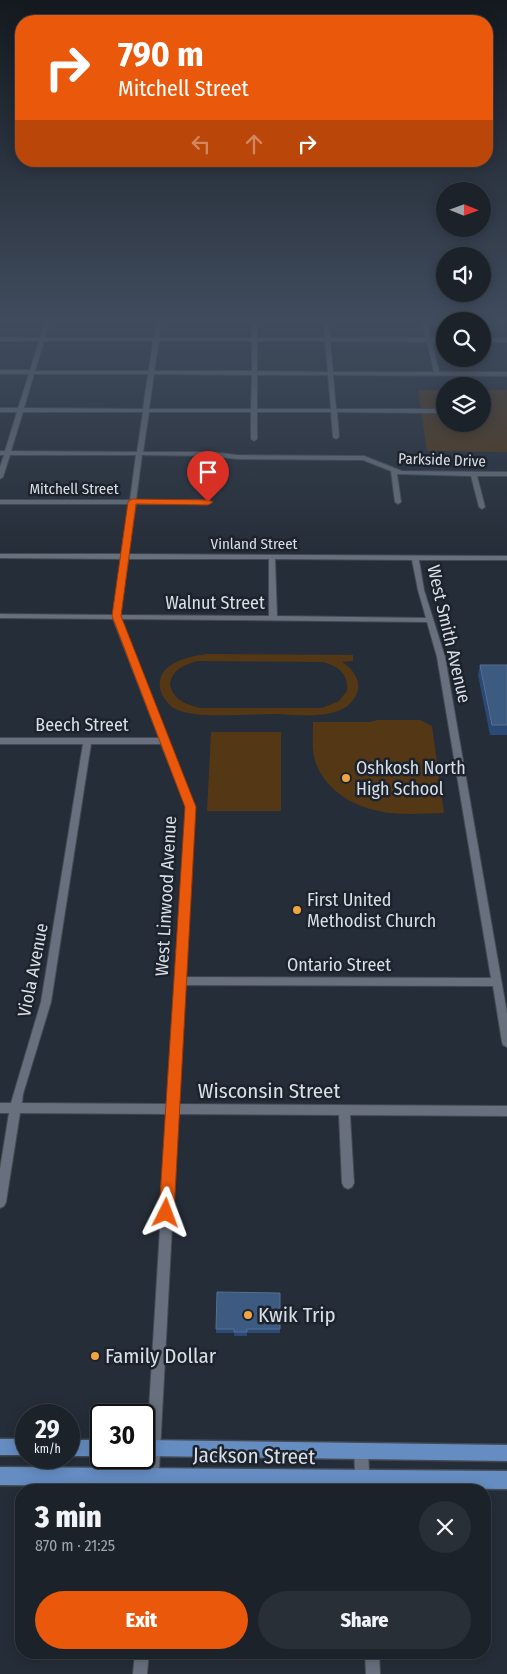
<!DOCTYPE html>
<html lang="en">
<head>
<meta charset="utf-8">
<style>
  :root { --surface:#1c222a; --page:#292f36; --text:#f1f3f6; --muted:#a0a4a8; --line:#3a3f47; --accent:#ea580c }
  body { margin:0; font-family:"Fira Sans Condensed",sans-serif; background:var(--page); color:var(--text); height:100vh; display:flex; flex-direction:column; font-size:19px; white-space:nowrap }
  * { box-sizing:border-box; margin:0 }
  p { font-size:16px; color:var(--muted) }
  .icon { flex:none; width:28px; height:28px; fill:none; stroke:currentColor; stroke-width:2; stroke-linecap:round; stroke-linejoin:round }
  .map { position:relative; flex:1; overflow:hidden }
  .sheet { position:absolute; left:15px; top:1484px; width:476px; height:175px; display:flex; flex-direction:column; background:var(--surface); border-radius:20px; box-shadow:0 2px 12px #0003,0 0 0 1px var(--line) }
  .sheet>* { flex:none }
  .hud { position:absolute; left:15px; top:15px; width:478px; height:152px; border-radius:20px; box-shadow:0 2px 12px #0003,0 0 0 1px var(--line); background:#ea580c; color:#fff; overflow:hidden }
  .needle { width:32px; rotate:91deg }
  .controls { position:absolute; left:436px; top:182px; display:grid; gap:10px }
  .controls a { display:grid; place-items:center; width:55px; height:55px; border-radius:50%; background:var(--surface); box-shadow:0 2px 12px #0003,0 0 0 1px var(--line); font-size:25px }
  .speed { position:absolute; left:15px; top:1404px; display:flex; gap:10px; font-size:25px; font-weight:700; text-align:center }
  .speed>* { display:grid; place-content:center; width:65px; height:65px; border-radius:50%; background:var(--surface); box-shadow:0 2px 12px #0003,0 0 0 1px var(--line); line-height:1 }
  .speed small { font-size:12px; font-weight:400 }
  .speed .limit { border:2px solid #111; border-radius:8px; background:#fff; color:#111 }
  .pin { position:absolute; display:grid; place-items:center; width:42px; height:42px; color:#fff; margin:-51px -21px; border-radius:50% 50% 50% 0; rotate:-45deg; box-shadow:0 0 5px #0007 }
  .pin .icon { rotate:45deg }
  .me { position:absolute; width:55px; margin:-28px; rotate:3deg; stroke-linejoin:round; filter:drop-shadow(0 0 4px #0008) }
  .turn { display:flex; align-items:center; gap:18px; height:105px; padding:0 20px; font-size:22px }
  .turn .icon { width:65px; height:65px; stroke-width:2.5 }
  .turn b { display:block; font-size:35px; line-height:42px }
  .lanes { display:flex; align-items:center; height:48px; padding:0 20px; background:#0003; justify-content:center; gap:25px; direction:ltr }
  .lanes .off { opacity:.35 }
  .round { display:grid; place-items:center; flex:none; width:52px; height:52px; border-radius:26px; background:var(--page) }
  .headline { display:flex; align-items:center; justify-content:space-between; height:85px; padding:0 20px }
  h1 { font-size:30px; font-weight:800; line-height:38px }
  .cta { display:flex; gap:10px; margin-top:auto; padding:10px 20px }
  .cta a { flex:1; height:58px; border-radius:30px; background:var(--accent); color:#fff; font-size:20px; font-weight:800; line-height:58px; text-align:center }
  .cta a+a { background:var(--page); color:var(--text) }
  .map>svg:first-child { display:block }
  .green { fill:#543714; fill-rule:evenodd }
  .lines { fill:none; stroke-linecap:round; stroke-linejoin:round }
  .minor-casing { stroke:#434a53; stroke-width:2 }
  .major-casing { stroke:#434a53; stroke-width:3 }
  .minor { fill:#67707c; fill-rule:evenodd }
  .major { fill:#658dc2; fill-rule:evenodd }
  .wall { fill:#2a4a75 }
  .building { fill:#3d5a81; stroke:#556f91 }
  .route { fill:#ea580c; stroke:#983908 }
  .poi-dot { fill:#f3a442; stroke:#1c232d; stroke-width:2 }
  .labels { text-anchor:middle; stroke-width:5; stroke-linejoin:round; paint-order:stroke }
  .far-street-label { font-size:15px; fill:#d9dfe6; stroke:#1c232d }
  .street-label { font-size:18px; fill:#d9dfe6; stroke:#1c232d }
  .poi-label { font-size:18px; fill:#d9dfe6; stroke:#1c232d; text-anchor:start }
  .near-street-label { font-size:21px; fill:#d9dfe6; stroke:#1c232d }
  .near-poi-label { font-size:21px; fill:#d9dfe6; stroke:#1c232d; text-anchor:start }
</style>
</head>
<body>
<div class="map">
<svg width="507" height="1674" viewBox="0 0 507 1674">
  <rect width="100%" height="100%" fill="#252d38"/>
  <g class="green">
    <polygon points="418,390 445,390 445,424 482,424 483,390 507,390 507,452 427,451"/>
    <path d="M207,654L353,655V661L342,662C352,668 362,680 357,693C353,704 342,711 331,713C315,717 295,715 278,714C250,714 221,717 194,714C187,713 178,711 172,707C167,703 163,697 161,692C152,665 188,656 207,654ZM198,661L323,662C338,666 349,674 347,691L339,701L322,708H200C185,704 173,700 170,684C172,669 186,664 198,661Z"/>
    <path d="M377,720H420L432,726L444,813C425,813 397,816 379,811C349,805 322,787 314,757C312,746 313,733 313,722H370Z"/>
    <polygon points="211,732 281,732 281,811 207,811"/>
  </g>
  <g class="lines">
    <defs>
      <g id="minor">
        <path d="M45,320H51L45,338H154L156,320H161L159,338H252V320H257V338H325L323,320H328L330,338H426L421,320H426L431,338H445V342H432L439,372H507V376L333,375L336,409H437L440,411L437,413L337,412L339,437L336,439L333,437L331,412H257V439L254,441L251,439V412H149L143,452H212L237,455L364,456L402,471L507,472V476H477L485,507L482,509L479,507L471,476L397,474L401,502L398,504L395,502L391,471L363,460L237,459L212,456L142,455L136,500H209L212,502L209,504H136L128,554L507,556V560H419L424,590L445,657L507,1013V1047L503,1045L502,1042L493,986L185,985L178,1104L507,1106V1116L350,1115L354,1183L352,1187L348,1189L344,1187L342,1183L339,1115L178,1114L158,1490H144L167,1114L20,1113L6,1202L4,1206L0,1208V1169L9,1113H0V1103H11L41,1002L83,744H0V738H159L113,619L0,618V614L113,615L121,559L0,558V554H122L129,504H0V500H130L136,455H10L3,477L0,479V467L4,455H0V451H5L17,412H0V408H18L29,374H0V370H30L39,341H0V337L40,338ZM44,341H153L149,371H35ZM159,341H252V371H154ZM257,341H325L328,372L257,371ZM330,341L427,342L434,372H333ZM34,374H148L143,409L24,408ZM154,374L252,375L251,409H149ZM257,375H328L331,409H257ZM23,412H143L137,452L11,451ZM128,559H269V616L120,615ZM275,559L412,560L418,590L426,618L277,616ZM121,619L427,622L437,657L491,978L185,977L194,807ZM91,744H161L186,807L168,1104L22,1103L23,1094L51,1002Z"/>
        <rect x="482" y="338" width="25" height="4"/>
        <polygon points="361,1444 366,1446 368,1451 370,1490 356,1490 354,1451 356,1446"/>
        <polygon points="135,1652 149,1652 147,1674 133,1674"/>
        <polygon points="365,1652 379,1652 380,1674 366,1674"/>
      </g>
      <g id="major">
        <rect x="0" y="1439" width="26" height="16"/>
        <rect x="69" y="1440" width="32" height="16"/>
        <polygon points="144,1440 507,1445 507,1461 144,1456"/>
        <polygon points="0,1467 507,1471 507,1489 0,1485"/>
      </g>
    </defs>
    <use href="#minor" class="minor-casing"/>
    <use href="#major" class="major-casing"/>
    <use href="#minor" class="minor"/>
    <use href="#major" class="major"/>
  </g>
  <g class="wall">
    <polygon points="480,665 507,665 507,735 490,735 478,675"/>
    <polygon points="216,1329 280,1329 280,1333 247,1333 247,1336 234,1336 234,1333 216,1333"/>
  </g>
  <g class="building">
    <polygon points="480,665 507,665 507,725 492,725"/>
    <polygon points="217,1292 280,1293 280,1329 247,1329 247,1332 234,1332 234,1329 216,1329"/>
  </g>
  <linearGradient id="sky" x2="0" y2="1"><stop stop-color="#14191f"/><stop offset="0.58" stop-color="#404c5e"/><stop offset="1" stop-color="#404c5e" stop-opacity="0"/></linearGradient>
  <rect width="507" height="554" fill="url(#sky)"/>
  <polygon class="route" points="132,499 208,500 213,502 208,505 136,504 121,616 196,807 174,1213 172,1218 166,1220 161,1218 159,1213 185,807 112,616 128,502"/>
  <g class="poi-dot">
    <circle cx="346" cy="778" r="5"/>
    <circle cx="297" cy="910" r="5"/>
    <circle cx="248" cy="1315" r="5"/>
    <circle cx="95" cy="1356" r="5"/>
  </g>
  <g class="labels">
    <g class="far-street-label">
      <text transform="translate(442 460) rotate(2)" y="5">Parkside Drive</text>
      <text x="74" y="494">Mitchell Street</text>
      <text x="254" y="549">Vinland Street</text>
    </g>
    <g class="street-label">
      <text x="215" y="609">Walnut Street</text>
      <text transform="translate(449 634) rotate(77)" y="6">West Smith Avenue</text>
      <text x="82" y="731">Beech Street</text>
      <text transform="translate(166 896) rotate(-87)" y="6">West Linwood Avenue</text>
      <text x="339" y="971">Ontario Street</text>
      <text transform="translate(33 970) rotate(-79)" y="6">Viola Avenue</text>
    </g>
    <g class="poi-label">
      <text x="356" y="774">Oshkosh North<tspan x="356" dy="21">High School</tspan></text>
      <text x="307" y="906">First United<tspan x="307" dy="21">Methodist Church</tspan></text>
    </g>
    <g class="near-street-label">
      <text x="269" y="1098">Wisconsin Street</text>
      <text transform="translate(254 1456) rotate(1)" y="7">Jackson Street</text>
    </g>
    <g class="near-poi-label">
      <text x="258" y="1322">Kwik Trip</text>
      <text x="105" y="1363">Family Dollar</text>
    </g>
  </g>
</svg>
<div class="controls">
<a><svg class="needle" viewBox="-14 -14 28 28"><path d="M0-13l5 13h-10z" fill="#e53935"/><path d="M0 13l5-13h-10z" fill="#a0a4a8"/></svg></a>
<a><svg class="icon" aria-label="sound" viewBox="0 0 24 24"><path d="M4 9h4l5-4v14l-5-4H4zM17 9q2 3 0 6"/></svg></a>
<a><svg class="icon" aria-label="search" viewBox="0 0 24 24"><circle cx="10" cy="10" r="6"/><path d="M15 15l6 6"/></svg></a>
<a><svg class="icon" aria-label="layers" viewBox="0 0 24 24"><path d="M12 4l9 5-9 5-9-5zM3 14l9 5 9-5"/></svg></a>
</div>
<div class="speed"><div>29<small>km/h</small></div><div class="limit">30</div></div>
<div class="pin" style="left:208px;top:502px;background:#d93025"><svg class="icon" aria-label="arrive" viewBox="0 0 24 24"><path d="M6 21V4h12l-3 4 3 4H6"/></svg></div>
<svg class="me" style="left:166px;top:1213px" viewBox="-20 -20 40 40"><path d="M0-17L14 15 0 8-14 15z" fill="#ea580c" stroke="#fff" stroke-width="4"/></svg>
<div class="hud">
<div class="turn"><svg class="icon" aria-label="right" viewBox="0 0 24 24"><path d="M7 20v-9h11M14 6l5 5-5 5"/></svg><div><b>790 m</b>Mitchell Street</div></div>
<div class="lanes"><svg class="icon off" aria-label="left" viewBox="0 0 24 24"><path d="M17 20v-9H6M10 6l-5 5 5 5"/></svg><svg class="icon off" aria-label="ahead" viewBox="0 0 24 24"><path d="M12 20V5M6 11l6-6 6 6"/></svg><svg class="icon" aria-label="right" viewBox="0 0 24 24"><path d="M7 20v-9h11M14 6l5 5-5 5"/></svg></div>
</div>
<section class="sheet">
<div class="headline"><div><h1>3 min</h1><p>870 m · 21:25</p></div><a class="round"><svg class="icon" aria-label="close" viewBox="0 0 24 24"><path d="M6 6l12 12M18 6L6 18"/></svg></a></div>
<div class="cta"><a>Exit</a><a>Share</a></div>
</section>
</div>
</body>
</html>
